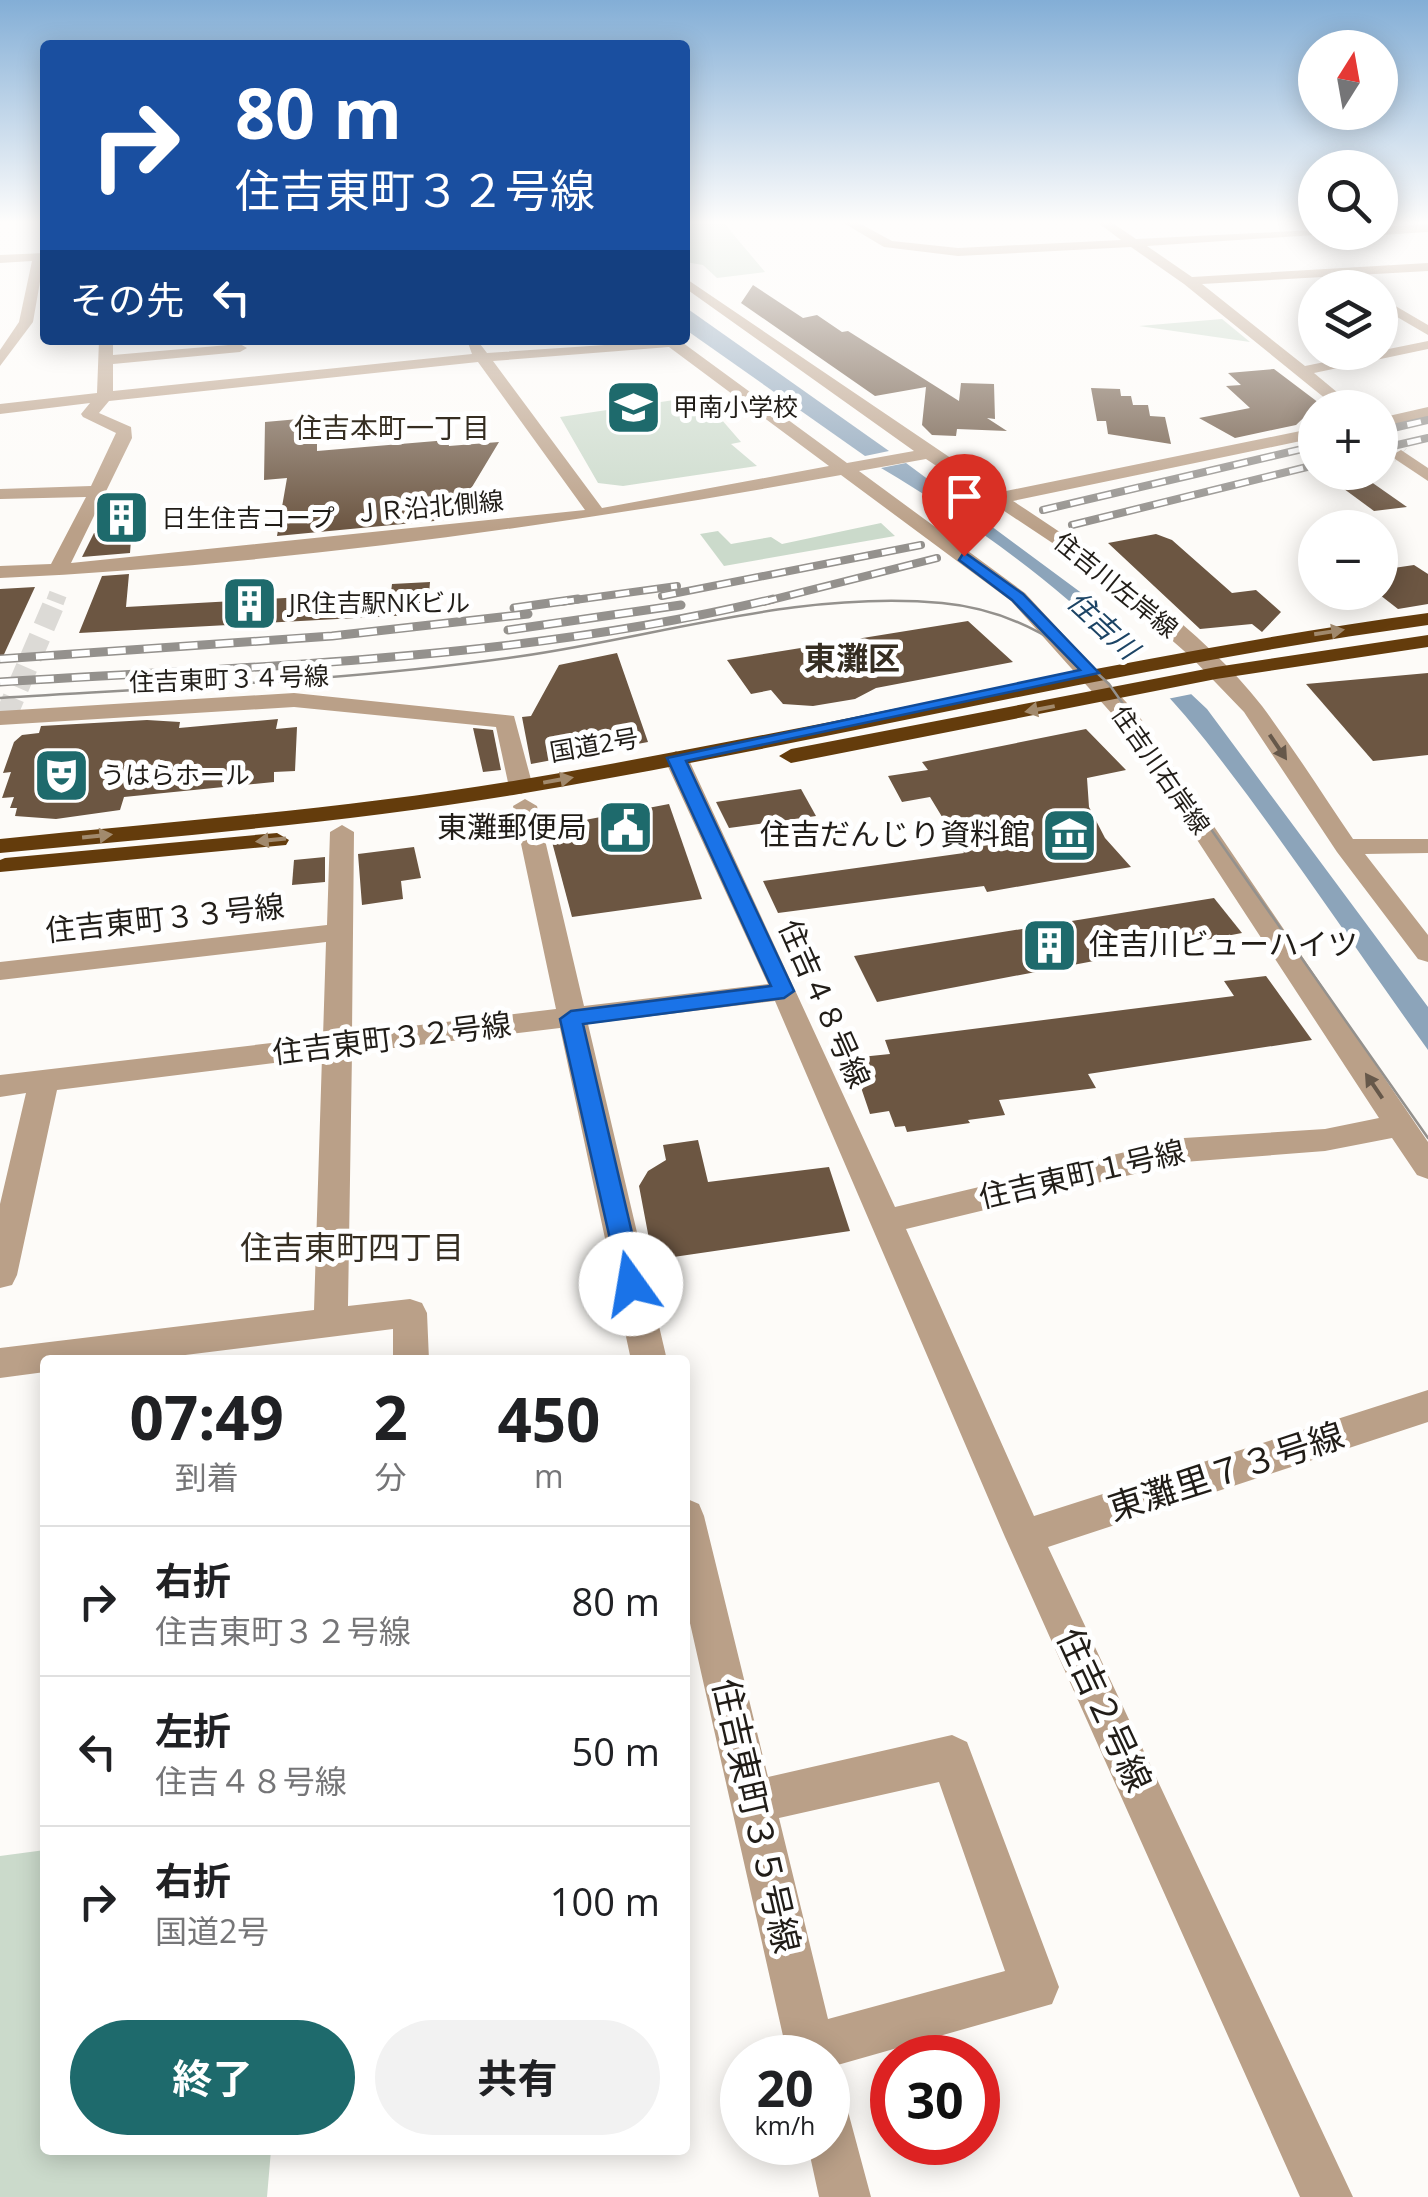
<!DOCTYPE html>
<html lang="ja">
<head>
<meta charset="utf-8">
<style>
  :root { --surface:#fff; --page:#f2f2f2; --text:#202124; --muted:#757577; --line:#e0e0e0; --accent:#1e6a6c }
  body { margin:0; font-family:"Open Sans","Noto Sans JP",sans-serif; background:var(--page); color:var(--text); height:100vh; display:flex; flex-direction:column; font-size:38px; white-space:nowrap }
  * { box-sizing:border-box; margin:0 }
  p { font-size:32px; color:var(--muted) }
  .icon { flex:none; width:55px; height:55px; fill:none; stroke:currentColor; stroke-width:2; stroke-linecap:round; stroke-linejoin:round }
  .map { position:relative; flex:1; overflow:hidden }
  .side { position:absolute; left:40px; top:1355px; width:650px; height:800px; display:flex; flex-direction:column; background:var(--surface); border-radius:10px; box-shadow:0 5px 25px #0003 }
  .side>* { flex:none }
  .guide { position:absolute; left:40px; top:40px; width:650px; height:305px; border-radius:10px; box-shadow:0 5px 25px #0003; background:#1a4fa0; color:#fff; overflow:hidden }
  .needle { width:65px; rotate:11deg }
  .buttons { position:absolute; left:1298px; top:30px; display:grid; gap:20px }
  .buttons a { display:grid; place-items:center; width:100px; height:100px; border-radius:50%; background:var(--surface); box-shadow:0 5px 25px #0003; font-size:50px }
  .speed { position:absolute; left:720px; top:2035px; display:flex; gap:20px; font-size:50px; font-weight:700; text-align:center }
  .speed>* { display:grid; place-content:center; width:130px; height:130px; border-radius:50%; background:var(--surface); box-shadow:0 5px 25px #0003; line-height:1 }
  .speed small { font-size:25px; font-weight:400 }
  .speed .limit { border:15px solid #d22; background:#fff; color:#111 }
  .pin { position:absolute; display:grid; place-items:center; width:85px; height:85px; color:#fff; margin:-102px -42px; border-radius:50% 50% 50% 0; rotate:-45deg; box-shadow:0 0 10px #0007 }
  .pin .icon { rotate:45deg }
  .me { position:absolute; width:110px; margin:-55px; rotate:347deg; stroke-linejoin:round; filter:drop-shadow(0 0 8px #0008) }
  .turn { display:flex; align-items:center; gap:35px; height:210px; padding:0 30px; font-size:45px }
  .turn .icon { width:130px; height:130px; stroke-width:2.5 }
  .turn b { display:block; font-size:70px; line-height:85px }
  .then { display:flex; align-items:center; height:95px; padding:0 30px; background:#0003; gap:20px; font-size:38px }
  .eta { display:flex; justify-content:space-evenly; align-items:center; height:170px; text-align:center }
  .eta b { font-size:60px; font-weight:700; line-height:70px }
  .cta { display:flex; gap:20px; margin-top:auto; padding:20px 30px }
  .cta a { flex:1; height:115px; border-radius:60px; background:var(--accent); color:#fff; font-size:40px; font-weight:700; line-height:115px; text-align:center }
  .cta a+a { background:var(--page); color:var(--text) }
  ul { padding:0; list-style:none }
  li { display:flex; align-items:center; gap:30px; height:150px; padding:0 30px; border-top:2px solid var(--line) }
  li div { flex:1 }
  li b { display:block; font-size:38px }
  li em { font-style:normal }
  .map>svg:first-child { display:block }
  .green { fill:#cbdacb }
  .water { fill:#8ca4ba }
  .pier { fill:#fdfbf8 }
  .building { fill:#6c5642 }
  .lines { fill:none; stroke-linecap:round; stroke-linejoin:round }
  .minor-tunnel-far1 { stroke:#dcdad6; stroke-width:18; stroke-dasharray:18 9; stroke-linecap:butt }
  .minor-tunnel { stroke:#dcdad6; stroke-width:22; stroke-dasharray:22 11; stroke-linecap:butt }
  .minor { fill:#baa088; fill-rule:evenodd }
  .highway { fill:#643c0c; fill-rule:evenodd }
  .tram { stroke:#94918d; stroke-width:2.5 }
  .rail-far1-casing { stroke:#94918d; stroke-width:8 }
  .rail-casing { stroke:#94918d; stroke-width:9 }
  .rail-far1 { stroke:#fff; stroke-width:5; stroke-dasharray:14; stroke-linecap:butt }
  .rail { stroke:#fff; stroke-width:6; stroke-dasharray:18; stroke-linecap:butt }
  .oneway { fill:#a28a6d }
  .oneway2 { fill:#66584a }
  .route { fill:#1a73e8; stroke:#114b97; stroke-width:2.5 }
  .labels { text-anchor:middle; stroke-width:10; stroke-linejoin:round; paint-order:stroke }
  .far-poi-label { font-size:25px; fill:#211d18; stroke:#fff; text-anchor:start }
  .far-street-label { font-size:25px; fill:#211d18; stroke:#fff }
  .far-neighbourhood-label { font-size:28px; fill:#362e22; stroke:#fff }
  .far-water-label { font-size:28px; font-style:italic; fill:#1c4465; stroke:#fff }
  .poi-label { font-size:30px; fill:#211d18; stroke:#fff; text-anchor:end }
  .street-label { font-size:30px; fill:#211d18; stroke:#fff }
  .far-district-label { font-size:32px; font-weight:bold; fill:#362e22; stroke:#fff }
  .neighbourhood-label { font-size:32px; fill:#362e22; stroke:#fff }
  .near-street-label { font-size:35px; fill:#211d18; stroke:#fff }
</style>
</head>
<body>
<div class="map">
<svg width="1428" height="2197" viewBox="0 0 1428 2197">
  <rect width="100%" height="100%" fill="#fdfbf8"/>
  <g class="green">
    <polygon points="723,222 765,272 717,278 703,265 685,262 685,225"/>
    <polygon points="1222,319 1250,342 1139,326"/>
    <polygon points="701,396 741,442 731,444 757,466 623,486 598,483 560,417"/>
    <polygon points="881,523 895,536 724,566 700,534 718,531 731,544 771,537 782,544"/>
    <polygon points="45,1850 45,2150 271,2150 267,2197 0,2197 0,1856"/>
  </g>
  <g class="water">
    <polygon points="685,307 889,451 865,456 689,332"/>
    <path d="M906,463L1091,600L1207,709L1428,1007V1050C1354,947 1284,840 1206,741C1118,630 1001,539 881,468Z"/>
  </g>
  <polygon class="pier" points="1150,650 1197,693 1162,700 1119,655"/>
  <g class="building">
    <polygon points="753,285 803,318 817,315 842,332 848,331 959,401 961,383 994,384 995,419 987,418 1007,431 957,429 956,436 932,435 922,425 926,387 875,396 741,303"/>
    <polygon points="1274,369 1319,403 1296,425 1235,438 1199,418 1250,408 1226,386 1241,385 1228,373"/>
    <polygon points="1091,388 1120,389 1121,396 1131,396 1133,405 1148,405 1150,416 1165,417 1171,444 1108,434 1106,421 1097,421"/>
    <polygon points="310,418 311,441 317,441 317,451 448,440 449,446 499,442 472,487 476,517 277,536 287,478 264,480 265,422"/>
    <polygon points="1321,472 1357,472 1407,507 1374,511"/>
    <polygon points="128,512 133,513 130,553 82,557 94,533 120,532"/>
    <polygon points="1156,534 1172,540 1232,593 1256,590 1281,612 1262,632 1252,624 1200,629 1108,543"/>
    <polygon points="1414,565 1428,574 1428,604 1398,609 1380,595 1380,570"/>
    <polygon points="129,574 126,607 391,592 392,584 430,582 428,607 413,607 412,615 79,633 102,576"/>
    <polygon points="35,587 0,663 0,589"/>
    <polygon points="968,621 1013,662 876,688 855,699 813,706 783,704 771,690 751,694 727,660"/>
    <polygon points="617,653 648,742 531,764 522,717 531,716 559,665"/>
    <polygon points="1428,673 1428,755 1373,761 1306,684"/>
    <polygon points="278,719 276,729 297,727 295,771 274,772 274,782 124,797 120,810 56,819 15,816 17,808 10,808 14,797 2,798 11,772 3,773 14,742 22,735 39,733 41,726 147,720 180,722 179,728"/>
    <polygon points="473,728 493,730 501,770 483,772"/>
    <polygon points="1086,729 1126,770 1087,778 1089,807 1105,838 1131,867 987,892 984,886 778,913 763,881 964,853 930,797 902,802 888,776 928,770 922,762"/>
    <polygon points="801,789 816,816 729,828 716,802"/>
    <polygon points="669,804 702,899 572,917 548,827"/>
    <polygon points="414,847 421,878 401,881 403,899 362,905 358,854"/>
    <polygon points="325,857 325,882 292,885 294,860"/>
    <polygon points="1214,898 1242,933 877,1002 854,956"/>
    <polygon points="1266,976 1312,1040 1088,1074 1096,1088 999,1100 1005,1115 968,1120 970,1123 907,1132 905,1126 895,1127 889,1111 870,1114 851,1058 890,1054 885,1040 1234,996 1224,981"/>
    <polygon points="698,1140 708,1182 829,1167 850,1231 653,1260 639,1186 648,1171 666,1160 663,1145"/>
  </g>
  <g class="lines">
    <g class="minor-tunnel-far1">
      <polyline points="1380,437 1401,455"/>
      <polyline points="55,602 58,594"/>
    </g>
    <polyline class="minor-tunnel" points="5,718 56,599"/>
    <g class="minor">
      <polygon points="842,222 857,222 892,241 958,248 1121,240 1097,222 1111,222 1136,239 1315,230 1359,232 1147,246 1192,277 1428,263 1428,271 1202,284 1305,366 1428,341 1428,349 1314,373 1356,408 1337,408 1184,284 1131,247 958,256 884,247"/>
      <polygon points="1428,224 1428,232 1380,235 1375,232 1380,232 1380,227"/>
      <polygon points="45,253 33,322 0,366 0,350 19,322 32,261 0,263 0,255"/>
      <path d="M685,278L1001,492L1315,428V438L1013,501C1096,555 1201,627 1262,706C1294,749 1323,795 1353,839H1428V853L1365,854L1428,935V962L1418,959L1337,852L1244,712L1191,657L1087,566L926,459L859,471L1025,593L1139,716L1428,1142V1179L1417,1175L1392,1138L1325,1151L1184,1162L906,1229L1034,1516L1428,1390V1422L1048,1547L1353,2197H1300L1005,1537L775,1001L588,1024L667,1360H631L560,1028L352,1053L348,1306L410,1299L422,1303L427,1313L429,1360H393V1329L145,1360H45V1372L0,1378V1348L314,1310L322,1057L57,1090L17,1275L12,1285L0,1288V1204L26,1093L0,1097V1075L323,1037L326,942L0,980V962L327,925L330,832L342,825L354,832L352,1033L556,1009L513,806L525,799L537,806L584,1006L768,984L664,758L676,751L688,758L895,1207L1184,1138L1325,1129L1379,1118L1122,725L1011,601L841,475C565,525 280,565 0,578V566L51,564L86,497L0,499V489L91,486L116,433L83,417L81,414L90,403L0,414V404L97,393L99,340H113V355L240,344L247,348L240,352L113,364V391L472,354L467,340H477L487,353L679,340L847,463L914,451L685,288ZM669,347L829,466L602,508L493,361ZM478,362L585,510L71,563L132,438L131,427L99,413L109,401Z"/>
      <polygon points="1380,297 1428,325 1428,335 1380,307"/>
      <polygon points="1428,407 1428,417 1380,428 1380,418"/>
      <polygon points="1401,450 1428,468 1428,481 1395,459 1392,455"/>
      <polygon points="294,693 514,716 533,787 521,794 509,787 496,727 294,707 0,725 0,711"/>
      <path d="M685,1498L699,1504L704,1516L768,1777L952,1735L967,1742L1059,1987L1052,2004L834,2066L828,2077V2058H788L685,1601ZM939,1782L1005,1971L828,2019L779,1818Z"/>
      <polygon points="828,2097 846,2104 871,2197 819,2197 807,2142 828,2142"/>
    </g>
    <g class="highway">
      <path d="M1428,613V625C1122,667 823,743 519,794C347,823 173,836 0,853V839C173,821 347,809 519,780C823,729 1122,655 1428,613Z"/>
      <polygon points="1428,635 1428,647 1216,679 791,763 779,756 791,749 1216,667"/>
      <polygon points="277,833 289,840 286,845 0,872 0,860 5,858"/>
    </g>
    <g class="tram">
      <polyline points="0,682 95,677"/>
      <path d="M0,698C174,687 349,681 522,656C661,636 800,590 942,603C1007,609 1063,640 1109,684L1428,1138"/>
    </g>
    <defs>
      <g id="rail-far1">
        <polyline points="1380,431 1428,420"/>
        <polyline points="1380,449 1428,438"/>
        <polyline points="1043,510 1315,446"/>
        <polyline points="1072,525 1315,465"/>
        <polyline points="662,596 921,545"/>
        <polyline points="560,602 677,586"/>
        <polyline points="763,602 937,558"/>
      </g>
      <g id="rail">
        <polyline points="514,608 578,599"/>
        <polyline points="508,630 681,605"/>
        <polyline points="0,659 332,636 528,614"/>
        <path d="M0,682C258,666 520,660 773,599"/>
      </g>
    </defs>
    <use href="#rail-far1" class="rail-far1-casing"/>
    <use href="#rail" class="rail-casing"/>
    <use href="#rail-far1" class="rail-far1"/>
    <use href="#rail" class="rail"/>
  </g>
  <defs><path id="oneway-solid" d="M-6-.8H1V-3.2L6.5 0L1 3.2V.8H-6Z" transform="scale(2.5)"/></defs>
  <g class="oneway">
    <use href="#oneway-solid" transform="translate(1329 632) rotate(-9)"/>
    <use href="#oneway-solid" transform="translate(1040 709) rotate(169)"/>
    <use href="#oneway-solid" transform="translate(558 780) rotate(-10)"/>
    <use href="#oneway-solid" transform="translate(97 836) rotate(-6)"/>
    <use href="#oneway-solid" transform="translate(271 840) rotate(174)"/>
  </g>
  <g class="oneway2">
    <use href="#oneway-solid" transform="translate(1278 747) rotate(56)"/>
    <use href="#oneway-solid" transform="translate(1374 1086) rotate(-124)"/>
  </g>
  <linearGradient id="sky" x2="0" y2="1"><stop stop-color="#83aed6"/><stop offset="0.42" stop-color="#fefdfc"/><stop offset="1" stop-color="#fefdfc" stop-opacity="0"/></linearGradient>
  <rect width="1428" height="529" fill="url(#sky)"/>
  <polygon class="route" points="964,552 1023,594 1099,673 686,761 794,991 784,998 583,1024 644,1284 631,1295 622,1292 560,1019 571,1011 771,986 667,758 1080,670 1012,600 959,560"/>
  <defs>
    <symbol id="school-square" viewBox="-11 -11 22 22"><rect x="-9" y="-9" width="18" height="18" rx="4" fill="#1e6a6c" stroke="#fff"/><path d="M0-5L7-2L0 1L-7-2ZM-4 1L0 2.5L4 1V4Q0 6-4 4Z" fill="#fff"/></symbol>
    <symbol id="building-square" viewBox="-11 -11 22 22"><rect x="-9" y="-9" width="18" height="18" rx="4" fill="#1e6a6c" stroke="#fff"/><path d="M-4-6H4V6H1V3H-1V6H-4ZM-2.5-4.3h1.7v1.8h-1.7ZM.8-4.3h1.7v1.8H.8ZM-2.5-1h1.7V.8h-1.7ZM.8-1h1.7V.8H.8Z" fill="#fff"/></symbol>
    <symbol id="theatre-square" viewBox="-11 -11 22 22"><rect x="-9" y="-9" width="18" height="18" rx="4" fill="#1e6a6c" stroke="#fff"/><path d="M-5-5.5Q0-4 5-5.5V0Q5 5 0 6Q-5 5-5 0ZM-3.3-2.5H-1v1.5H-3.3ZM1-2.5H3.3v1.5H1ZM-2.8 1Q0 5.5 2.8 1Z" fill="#fff"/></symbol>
    <symbol id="civic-square" viewBox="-11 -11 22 22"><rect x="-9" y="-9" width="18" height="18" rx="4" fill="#1e6a6c" stroke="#fff"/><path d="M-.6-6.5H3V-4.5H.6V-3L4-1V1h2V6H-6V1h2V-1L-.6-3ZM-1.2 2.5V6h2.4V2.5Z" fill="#fff"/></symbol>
    <symbol id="museum-square" viewBox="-11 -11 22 22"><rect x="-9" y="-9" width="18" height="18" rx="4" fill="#1e6a6c" stroke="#fff"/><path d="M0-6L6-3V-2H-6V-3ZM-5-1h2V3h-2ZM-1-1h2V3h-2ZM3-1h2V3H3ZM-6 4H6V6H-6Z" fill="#fff"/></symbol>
  </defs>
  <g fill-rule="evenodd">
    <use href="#school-square" x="602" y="376" width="63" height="63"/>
    <use href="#building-square" x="90" y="486" width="63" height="63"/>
    <use href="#building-square" x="218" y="572" width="63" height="63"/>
    <use href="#theatre-square" x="30" y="744" width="63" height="63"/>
    <use href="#civic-square" x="594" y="796" width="63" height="63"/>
    <use href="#museum-square" x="1038" y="804" width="63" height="63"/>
    <use href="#building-square" x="1018" y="914" width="63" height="63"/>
  </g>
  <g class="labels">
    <g class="far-poi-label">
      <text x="673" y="416">甲南小学校</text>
      <text x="161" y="527">日生住吉コープ</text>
      <text x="289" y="612">JR住吉駅NKビル</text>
      <text x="100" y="784">うはらホール</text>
    </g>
    <g class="far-street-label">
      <text transform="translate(429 507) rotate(-5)" y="9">ＪＲ沿北側線</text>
      <text transform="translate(1116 585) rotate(39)" y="9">住吉川左岸線</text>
      <text transform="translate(229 679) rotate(-2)" y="9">住吉東町３４号線</text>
      <text transform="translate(594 745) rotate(-10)" y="9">国道2号</text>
      <text transform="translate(1161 770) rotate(55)" y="9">住吉川右岸線</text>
    </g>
    <g class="far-neighbourhood-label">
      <text x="392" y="438">住吉本町一丁目</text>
    </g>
    <g class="far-water-label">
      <text transform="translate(1103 625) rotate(43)" y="10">住吉川</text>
    </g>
    <g class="poi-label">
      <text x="587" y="838">東灘郵便局</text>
      <text x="1030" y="845">住吉だんじり資料館</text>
      <text x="1089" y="955" text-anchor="start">住吉川ビューハイツ</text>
    </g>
    <g class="street-label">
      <text transform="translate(165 919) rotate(-6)" y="10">住吉東町３３号線</text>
      <text transform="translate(824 1004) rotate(66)" y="10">住吉４８号線</text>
      <text transform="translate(392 1039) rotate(-7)" y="10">住吉東町３２号線</text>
      <text transform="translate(1082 1175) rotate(-13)" y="10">住吉東町１号線</text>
    </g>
    <g class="far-district-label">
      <text x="852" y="670">東灘区</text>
    </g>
    <g class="neighbourhood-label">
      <text x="352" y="1259">住吉東町四丁目</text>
    </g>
    <g class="near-street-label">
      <text transform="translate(1226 1472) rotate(-18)" y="12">東灘里７３号線</text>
      <text transform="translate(1104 1710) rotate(65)" y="12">住吉２号線</text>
      <text transform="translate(756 1816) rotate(77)" y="12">住吉東町３５号線</text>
    </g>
  </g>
</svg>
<div class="buttons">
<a><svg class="needle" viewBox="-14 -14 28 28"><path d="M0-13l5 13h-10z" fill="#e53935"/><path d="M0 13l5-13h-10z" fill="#757577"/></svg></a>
<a><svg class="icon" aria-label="search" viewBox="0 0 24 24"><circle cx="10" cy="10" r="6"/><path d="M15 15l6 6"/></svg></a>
<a><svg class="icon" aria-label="layers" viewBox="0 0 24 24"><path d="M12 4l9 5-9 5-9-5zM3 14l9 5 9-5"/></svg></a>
<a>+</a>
<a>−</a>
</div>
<div class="speed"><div>20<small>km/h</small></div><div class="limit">30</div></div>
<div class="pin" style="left:964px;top:556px;background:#d93025"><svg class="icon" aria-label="arrive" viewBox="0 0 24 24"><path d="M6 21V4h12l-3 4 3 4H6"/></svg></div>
<svg class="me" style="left:631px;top:1284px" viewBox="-20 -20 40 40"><circle r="19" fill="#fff"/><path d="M0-13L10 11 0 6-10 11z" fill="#1a73e8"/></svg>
<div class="guide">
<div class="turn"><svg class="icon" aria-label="right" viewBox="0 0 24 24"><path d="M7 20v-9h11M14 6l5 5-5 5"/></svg><div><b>80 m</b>住吉東町３２号線</div></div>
<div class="then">その先<svg class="icon" aria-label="left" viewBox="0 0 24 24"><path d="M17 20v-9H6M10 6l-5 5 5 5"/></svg></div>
</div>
<section class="side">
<div class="eta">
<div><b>07:49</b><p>到着</p></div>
<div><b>2</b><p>分</p></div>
<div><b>450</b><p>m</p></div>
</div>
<ul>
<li><svg class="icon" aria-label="right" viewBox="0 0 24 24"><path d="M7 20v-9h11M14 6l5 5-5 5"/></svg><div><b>右折</b><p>住吉東町３２号線</p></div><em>80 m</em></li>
<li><svg class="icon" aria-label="left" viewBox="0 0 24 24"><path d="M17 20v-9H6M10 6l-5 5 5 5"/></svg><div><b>左折</b><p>住吉４８号線</p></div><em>50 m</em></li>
<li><svg class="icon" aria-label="right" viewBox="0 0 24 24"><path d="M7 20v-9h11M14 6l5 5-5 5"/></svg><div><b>右折</b><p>国道2号</p></div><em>100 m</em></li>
</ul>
<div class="cta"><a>終了</a><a>共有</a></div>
</section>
</div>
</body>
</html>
